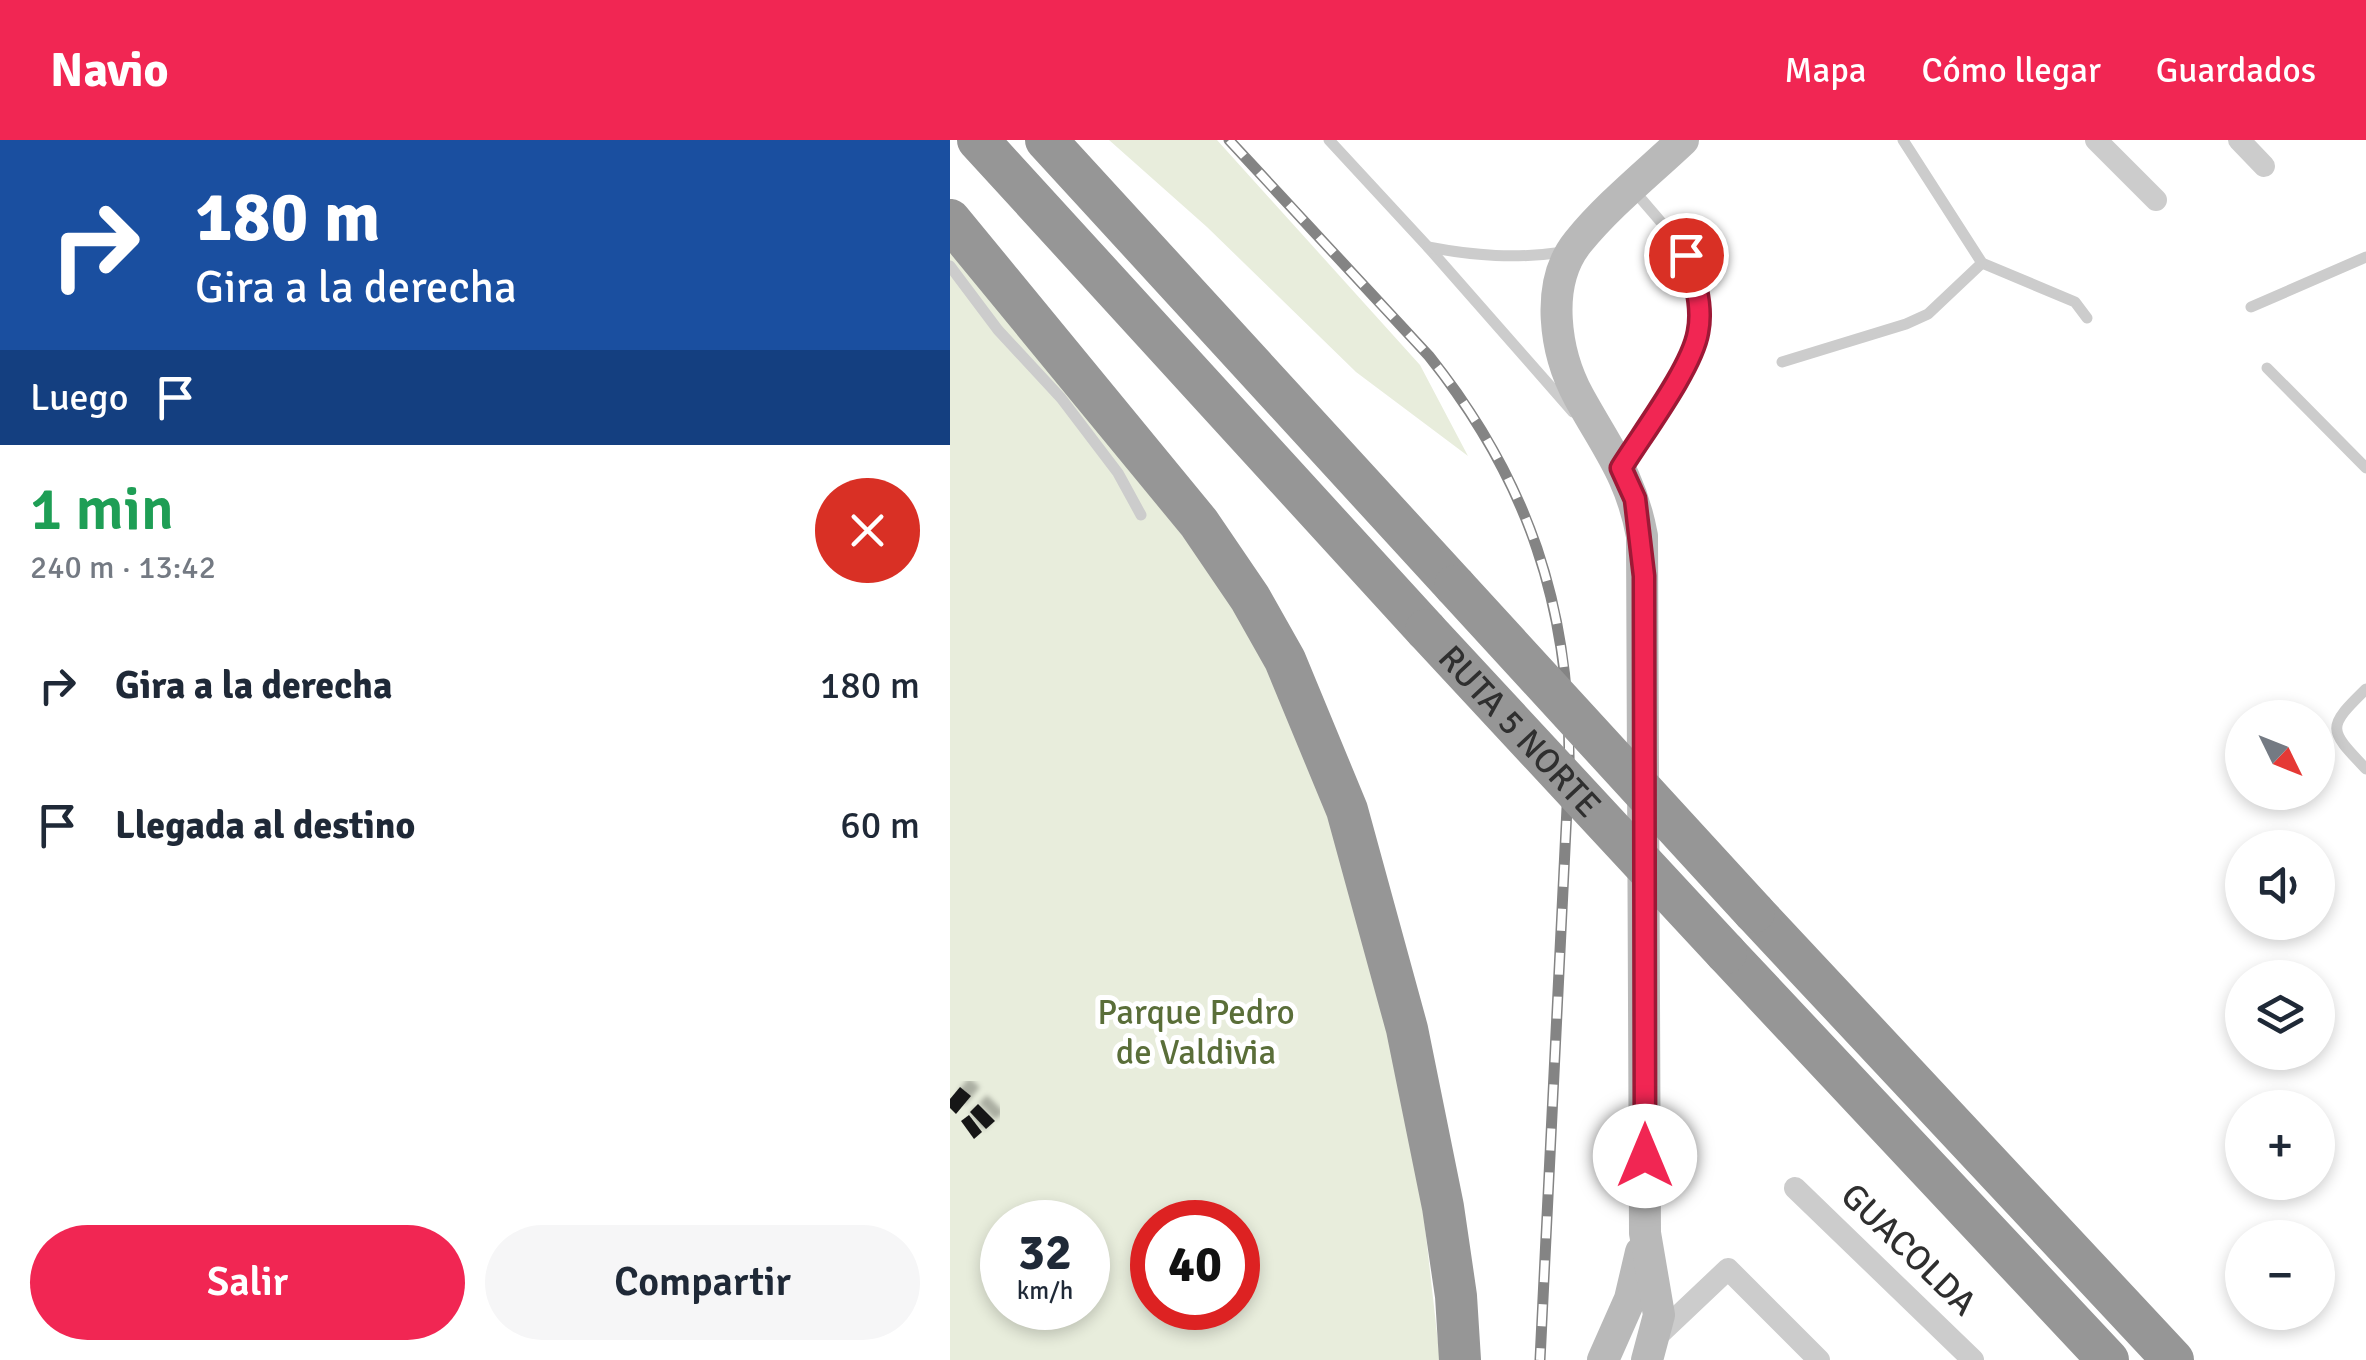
<!DOCTYPE html>
<html lang="es">
<head>
<meta charset="utf-8">
<style>
  :root { --surface:#fff; --page:#f6f6f7; --text:#1f2937; --muted:#747a83; --accent:#f12653 }
  body { margin:0; font-family:Signika,sans-serif; background:var(--page); color:var(--text); height:100vh; display:flex; flex-direction:column; font-size:38px; white-space:nowrap }
  * { box-sizing:border-box; margin:0 }
  p { font-size:32px; color:var(--muted) }
  .icon { flex:none; width:55px; height:55px; fill:none; stroke:currentColor; stroke-width:2; stroke-linecap:round; stroke-linejoin:round }
  .map { position:relative; flex:1; overflow:hidden }
  .panel { display:flex; flex-direction:column; background:var(--surface); width:950px }
  .panel>* { flex:none }
  .top-card { background:#1a4fa0; color:#fff; overflow:hidden }
  .needle { width:65px; rotate:133deg }
  .fabs { position:absolute; left:1275px; top:560px; display:grid; gap:20px }
  .fabs a { display:grid; place-items:center; width:110px; height:110px; border-radius:50%; background:var(--surface); box-shadow:0 5px 15px #0003; font-size:50px }
  .speed { position:absolute; left:30px; top:1060px; display:flex; gap:20px; font-size:50px; font-weight:700; text-align:center }
  .speed>* { display:grid; place-content:center; width:130px; height:130px; border-radius:50%; background:var(--surface); box-shadow:0 5px 15px #0003; line-height:1 }
  .speed small { font-size:25px; font-weight:400 }
  .speed .limit { border:15px solid #d22; background:#fff; color:#111 }
  .pin { position:absolute; display:grid; place-items:center; width:85px; height:85px; color:#fff; margin:-42px; border:5px solid #fff; border-radius:50%; box-shadow:0 2px 10px #0007 }
  .me { position:absolute; width:110px; margin:-55px; rotate:0deg; stroke-linejoin:round; filter:drop-shadow(0 0 8px #0008) }
  .turn { display:flex; align-items:center; gap:35px; height:210px; padding:0 30px; font-size:45px }
  .turn .icon { width:130px; height:130px; stroke-width:2.5 }
  .turn b { display:block; font-size:70px; line-height:85px }
  .then { display:flex; align-items:center; height:95px; padding:0 30px; background:#0003; gap:20px; font-size:38px }
  .round { display:grid; place-items:center; flex:none; width:105px; height:105px; border-radius:52px; background:var(--page) }
  .head { display:flex; align-items:center; justify-content:space-between; height:170px; padding:0 30px }
  h1 { font-size:60px; font-weight:600; line-height:75px; color:#1e9e55 }
  .cta { display:flex; gap:20px; margin-top:auto; padding:20px 30px }
  .cta a { flex:1; height:115px; border-radius:60px; background:var(--accent); color:#fff; font-size:40px; font-weight:600; line-height:115px; text-align:center }
  .cta a+a { background:var(--page); color:var(--text) }
  ul { padding:0; list-style:none }
  li { display:flex; align-items:center; gap:30px; height:140px; padding:0 30px }
  li div { flex:1 }
  li b { display:block; font-size:38px }
  li em { font-style:normal }
  header { display:flex; align-items:center; gap:60px; box-sizing:border-box; height:140px; padding:0 50px; background:var(--accent); color:#fff }
  header strong { font-size:48px }
  nav { display:flex; gap:55px; margin-inline-start:auto; font-size:35px }
  main { display:flex; flex:1; min-height:0 }
  .map>svg:first-child { display:block }
  .green { fill:#e8eddc; fill-rule:evenodd }
  .building { fill:#161616; filter:url(#shadow) }
  .lines { fill:none; stroke-linecap:round; stroke-linejoin:round }
  .lane { stroke:#ccc; stroke-width:11 }
  .street { stroke:#ccc; stroke-width:22 }
  .secondary { stroke:#b9b9b9; stroke-width:32 }
  .highway { stroke:#969696; stroke-width:42 }
  .rail-casing { stroke:#848484; stroke-width:11 }
  .rail { stroke:#fff; stroke-width:8; stroke-dasharray:22; stroke-linecap:butt }
  .highway-bridge { stroke:#969696; stroke-width:42 }
  .route-casing { stroke:#9d1936; stroke-width:25 }
  .route { stroke:#f12653; stroke-width:18 }
  .labels { text-anchor:middle; stroke-width:10; stroke-linejoin:round; paint-order:stroke }
  .street-label { font-size:35px; fill:#2f2f2f; stroke:#fff }
  .park-label { font-size:35px; fill:#5a6e39; stroke:#fff }
</style>
</head>
<body>
<header>
<strong>Navio</strong>
<nav><a>Mapa</a><a>Cómo llegar</a><a>Guardados</a></nav>
</header>
<main>
<section class="panel">
<div class="top-card">
<div class="turn"><svg class="icon" aria-label="right" viewBox="0 0 24 24"><path d="M7 20v-9h11M14 6l5 5-5 5"/></svg><div><b>180 m</b>Gira a la derecha</div></div>
<div class="then">Luego<svg class="icon" aria-label="arrive" viewBox="0 0 24 24"><path d="M6 21V4h12l-3 4 3 4H6"/></svg></div>
</div>
<div class="head"><div><h1>1 min</h1><p>240 m · 13:42</p></div><a class="round" style="background:#d93025;color:#fff"><svg class="icon" aria-label="close" viewBox="0 0 24 24"><path d="M6 6l12 12M18 6L6 18"/></svg></a></div>
<ul>
<li><svg class="icon" aria-label="right" viewBox="0 0 24 24"><path d="M7 20v-9h11M14 6l5 5-5 5"/></svg><div><b>Gira a la derecha</b></div><em>180 m</em></li>
<li><svg class="icon" aria-label="arrive" viewBox="0 0 24 24"><path d="M6 21V4h12l-3 4 3 4H6"/></svg><div><b>Llegada al destino</b></div><em>60 m</em></li>
</ul>
<div class="cta"><a>Salir</a><a>Compartir</a></div>
</section>
<div class="map">
<svg width="1416" height="1220" viewBox="0 0 1416 1220">
  <defs>
    <filter id="shadow"><feDropShadow dx="9" dy="-9" stdDeviation="2.5" flood-color="#0004"/></filter>
  </defs>
  <rect width="100%" height="100%" fill="#fff"/>
  <g class="green">
    <polygon points="159,0 267,0 470,225 518,316 406,232 257,87"/>
    <path d="M0,105L284,460L390,676L444,901L473,1069L490,1220H0ZM52,1082H138V1168H52ZM202,1082H288V1168H202Z"/>
  </g>
  <g class="building">
    <polygon points="10,947 21,956 6,974 0,968 0,959"/>
    <polygon points="28,964 45,981 36,989 20,972"/>
    <polygon points="19,975 32,992 24,999 11,981"/>
  </g>
  <g class="lines">
    <g class="lane">
      <polyline points="379,0 478,107 623,272"/>
      <polyline points="953,0 1032,123 1125,162 1137,178"/>
      <path d="M478,107C525,116 566,119 614,112"/>
      <polyline points="0,126 48,190 111,258 168,333 191,375"/>
      <polyline points="1301,167 1416,117"/>
      <polyline points="832,222 956,184 978,174 1032,123"/>
      <polyline points="1317,228 1416,328"/>
      <path d="M674,324C710,264 779,187 735,114C721,91 699,69 682,48"/>
      <path d="M1416,549C1376,588 1378,589 1416,629"/>
    </g>
    <g class="street">
      <polyline points="1146,0 1206,60"/>
      <polyline points="1289,0 1314,26"/>
      <polyline points="845,1048 1023,1220"/>
      <polyline points="703,1200 778,1129 869,1220"/>
    </g>
    <g class="secondary">
      <polyline points="653,1220 680,1159 691,1112"/>
      <path d="M697,1220L709,1175L695,1093L692,396C681,336 657,308 629,257C605,213 594,144 628,102C658,65 698,33 733,0"/>
    </g>
    <g class="highway">
      <polyline points="28,0 476,490"/>
      <polyline points="96,0 505,446"/>
      <polyline points="0,80 249,383 300,458 335,520 397,670 457,889 493,1067 506,1156 510,1220"/>
      <polyline points="804,772 1223,1220"/>
      <polyline points="776,813 1158,1220"/>
    </g>
    <defs>
      <path id="rail" d="M279,0L479,216C578,340 621,468 619,627L590,1220"/>
    </defs>
    <use href="#rail" class="rail-casing"/>
    <use href="#rail" class="rail"/>
    <g class="highway-bridge">
      <polyline points="505,446 804,772"/>
      <path id="s1" d="M476,490L776,813"/>
    </g>
  </g>
  <g class="lines">
    <defs>
      <path id="route" d="M695,1016L694,436L685,359L671,328C692,294 742,228 748,192C753,167 745,138 736,115"/>
    </defs>
    <use href="#route" class="route-casing"/>
    <use href="#route" class="route"/>
  </g>
  <g class="labels">
    <g class="street-label">
      <text dy="12" stroke="none"><textPath href="#s1" startOffset="138">RUTA 5 NORTE</textPath></text>
      <text transform="translate(959 1109) rotate(44)" y="12">GUACOLDA</text>
    </g>
    <g class="park-label">
      <text x="246" y="884">Parque Pedro<tspan x="246" dy="40">de Valdivia</tspan></text>
    </g>
  </g>
</svg>
<div class="fabs">
<a><svg class="needle" viewBox="-14 -14 28 28"><path d="M0-13l5 13h-10z" fill="#e53935"/><path d="M0 13l5-13h-10z" fill="#747a83"/></svg></a>
<a><svg class="icon" aria-label="sound" viewBox="0 0 24 24"><path d="M4 9h4l5-4v14l-5-4H4zM17 9q2 3 0 6"/></svg></a>
<a><svg class="icon" aria-label="layers" viewBox="0 0 24 24"><path d="M12 4l9 5-9 5-9-5zM3 14l9 5 9-5"/></svg></a>
<a>+</a>
<a>−</a>
</div>
<div class="speed"><div>32<small>km/h</small></div><div class="limit">40</div></div>
<div class="pin" style="left:736px;top:115px;background:#d93025"><svg class="icon" aria-label="arrive" viewBox="0 0 24 24"><path d="M6 21V4h12l-3 4 3 4H6"/></svg></div>
<svg class="me" style="left:695px;top:1016px" viewBox="-20 -20 40 40"><circle r="19" fill="#fff"/><path d="M0-13L10 11 0 6-10 11z" fill="#f12653"/></svg>
</div>
</main>
</body>
</html>
